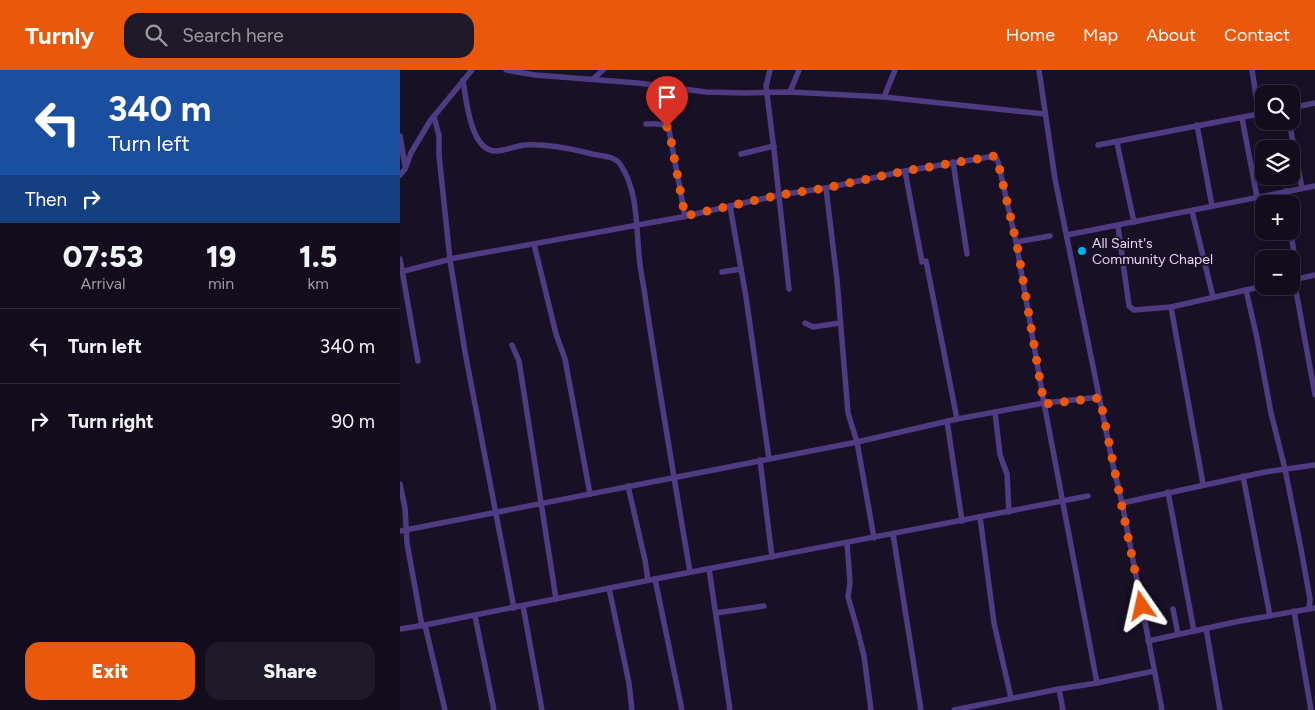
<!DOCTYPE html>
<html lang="en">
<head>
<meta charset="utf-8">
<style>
  :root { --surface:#120c1c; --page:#1f1a29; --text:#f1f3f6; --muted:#9c9ba3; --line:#312c3b; --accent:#ea580c }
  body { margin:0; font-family:Figtree,sans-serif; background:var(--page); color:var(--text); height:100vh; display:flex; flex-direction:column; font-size:19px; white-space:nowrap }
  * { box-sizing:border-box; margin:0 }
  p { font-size:16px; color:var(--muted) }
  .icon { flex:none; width:28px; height:28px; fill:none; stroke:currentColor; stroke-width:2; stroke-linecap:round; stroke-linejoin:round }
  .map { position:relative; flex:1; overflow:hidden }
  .panel { display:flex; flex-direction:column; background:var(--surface); width:400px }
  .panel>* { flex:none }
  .hud { background:#1a4fa0; color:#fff; overflow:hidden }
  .fabs { position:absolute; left:855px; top:15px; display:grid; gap:10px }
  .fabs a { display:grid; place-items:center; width:45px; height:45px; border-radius:10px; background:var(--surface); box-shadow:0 2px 8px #0003,0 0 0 1px var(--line); font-size:25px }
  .pin { position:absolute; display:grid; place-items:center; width:42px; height:42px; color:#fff; margin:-51px -21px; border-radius:50% 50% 50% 0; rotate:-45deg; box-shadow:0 0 5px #0007 }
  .pin .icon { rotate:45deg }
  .me { position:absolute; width:55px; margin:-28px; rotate:349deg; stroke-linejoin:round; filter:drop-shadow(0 0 4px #0008) }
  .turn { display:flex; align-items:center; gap:18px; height:105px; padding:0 25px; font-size:22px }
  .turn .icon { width:65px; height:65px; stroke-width:2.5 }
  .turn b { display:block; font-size:35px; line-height:42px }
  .then { display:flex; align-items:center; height:48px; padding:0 25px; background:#0003; gap:10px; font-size:19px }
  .eta { display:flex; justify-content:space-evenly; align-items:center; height:85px; text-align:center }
  .eta b { font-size:30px; font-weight:800; line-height:35px }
  .action { display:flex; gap:10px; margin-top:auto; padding:10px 25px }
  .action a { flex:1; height:58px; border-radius:15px; background:var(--accent); color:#fff; font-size:20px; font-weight:800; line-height:58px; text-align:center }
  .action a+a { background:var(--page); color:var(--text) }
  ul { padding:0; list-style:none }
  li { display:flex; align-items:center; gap:15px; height:75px; padding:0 25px; border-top:1px solid var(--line) }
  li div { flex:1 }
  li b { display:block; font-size:19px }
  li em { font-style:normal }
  header { display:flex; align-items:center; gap:30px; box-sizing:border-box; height:70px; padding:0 25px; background:var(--accent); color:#fff }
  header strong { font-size:24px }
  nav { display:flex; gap:28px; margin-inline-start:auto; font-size:18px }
  .search { width:350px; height:45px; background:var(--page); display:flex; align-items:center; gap:12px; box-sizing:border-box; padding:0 18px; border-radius:15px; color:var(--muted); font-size:19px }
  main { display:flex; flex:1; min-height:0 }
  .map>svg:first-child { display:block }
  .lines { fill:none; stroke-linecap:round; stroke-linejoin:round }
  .minor { stroke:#4e3c83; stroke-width:5.5 }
  .route { stroke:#ea580c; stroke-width:9; stroke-dasharray:0 16.2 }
  .poi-dot { fill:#07adf8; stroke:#181025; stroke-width:2 }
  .labels { text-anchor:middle; stroke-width:4; stroke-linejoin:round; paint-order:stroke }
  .poi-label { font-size:14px; fill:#e2d5fe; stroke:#181025; text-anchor:start }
</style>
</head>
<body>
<header>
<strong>Turnly</strong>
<div class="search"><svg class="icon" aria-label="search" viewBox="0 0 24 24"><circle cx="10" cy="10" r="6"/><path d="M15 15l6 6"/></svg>Search here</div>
<nav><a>Home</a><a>Map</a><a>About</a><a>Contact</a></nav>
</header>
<main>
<section class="panel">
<div class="hud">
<div class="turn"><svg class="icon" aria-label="left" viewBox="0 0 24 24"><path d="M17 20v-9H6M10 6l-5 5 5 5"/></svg><div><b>340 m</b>Turn left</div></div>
<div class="then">Then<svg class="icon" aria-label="right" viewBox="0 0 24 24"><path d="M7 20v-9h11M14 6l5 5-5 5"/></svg></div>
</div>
<div class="eta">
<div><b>07:53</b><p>Arrival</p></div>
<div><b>19</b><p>min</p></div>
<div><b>1.5</b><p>km</p></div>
</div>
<ul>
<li><svg class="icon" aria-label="left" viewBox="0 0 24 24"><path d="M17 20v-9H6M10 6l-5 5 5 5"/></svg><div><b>Turn left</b></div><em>340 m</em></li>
<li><svg class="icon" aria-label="right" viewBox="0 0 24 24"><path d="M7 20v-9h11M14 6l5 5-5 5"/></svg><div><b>Turn right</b></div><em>90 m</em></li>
</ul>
<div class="action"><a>Exit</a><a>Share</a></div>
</section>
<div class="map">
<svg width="915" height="640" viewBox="0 0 915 640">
  <rect width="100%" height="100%" fill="#181025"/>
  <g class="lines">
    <g class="minor">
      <polyline points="106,0 135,5 238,13 306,22 345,23 390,22 484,27 645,44"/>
      <polyline points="370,0 366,16 374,80 389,219"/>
      <polyline points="639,0 655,109 713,395 722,433 762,640"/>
      <polyline points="852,0 859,44"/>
      <polyline points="194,8 203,0"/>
      <path d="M63,10C66,28 70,80 95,81C105,81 115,76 125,75C145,74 172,79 192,84C201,86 215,86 220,94C238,120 236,155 239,185C240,197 242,208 244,219C258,314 274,408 290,502"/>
      <polyline points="390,22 399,0"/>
      <polyline points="484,27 495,0"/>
      <polyline points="891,38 915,33"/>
      <polyline points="34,46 39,66 39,85 50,190 65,282 114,538"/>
      <polyline points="842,48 857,127"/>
      <polyline points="889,51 902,118"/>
      <path d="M246,54C255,54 264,52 269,60L285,146"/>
      <polyline points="797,55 812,136"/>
      <polyline points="0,66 5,96"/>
      <polyline points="717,73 734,152"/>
      <polyline points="698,75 864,43"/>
      <polyline points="341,84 374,76"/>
      <polyline points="553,92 567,184"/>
      <polyline points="505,101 522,192"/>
      <polyline points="0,105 5,99 11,83 30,51 72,0"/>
      <polyline points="426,118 437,210 448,343 457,372 474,468"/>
      <polyline points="886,121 888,134"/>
      <polyline points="330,136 346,227 369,389"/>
      <polyline points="792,141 813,227"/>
      <polyline points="718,156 729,236 734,240 771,237 864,216"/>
      <polyline points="891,161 896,200 894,210 915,325"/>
      <polyline points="667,165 915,116"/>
      <polyline points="616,172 650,166"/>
      <polyline points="134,174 156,264 165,289 190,424"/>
      <polyline points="0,189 18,291"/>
      <polyline points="526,191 557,349"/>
      <polyline points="0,202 55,188 282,147 379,125 426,118 505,101 595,86 598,92 616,172 644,333 700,327"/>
      <polyline points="322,202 341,199"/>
      <polyline points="893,210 915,205"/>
      <polyline points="846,220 857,268 871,343 885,399 901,479 910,529 909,539"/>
      <polyline points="771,237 803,414"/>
      <polyline points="405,253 413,257 440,253"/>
      <polyline points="112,275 119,291 156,529"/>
      <polyline points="595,342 600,385 607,404 609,442"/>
      <polyline points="547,351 562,451"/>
      <polyline points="360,390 372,487"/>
      <polyline points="843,406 870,546"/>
      <polyline points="0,414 5,438 7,473 22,556"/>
      <polyline points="228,416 245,490 248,510"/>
      <polyline points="768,422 794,561"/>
      <polyline points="722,433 865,402 915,395"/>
      <polyline points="580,447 594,553 611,628"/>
      <polyline points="0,461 457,372 557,349 644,333 697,613"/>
      <polyline points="493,464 521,640"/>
      <polyline points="447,473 450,512 448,527 457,558 464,586 471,640"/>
      <polyline points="309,499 330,640"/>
      <polyline points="255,509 282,640"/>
      <polyline points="209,518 229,613 232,640"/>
      <polyline points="123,536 142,640"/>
      <polyline points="773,539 778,564"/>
      <polyline points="894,541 911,640"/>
      <polyline points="316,543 364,536"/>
      <polyline points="75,546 94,640"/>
      <polyline points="25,555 45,640"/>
      <polyline points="806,558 820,640"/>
      <polyline points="0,559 25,555 255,509 688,426"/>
      <polyline points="748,571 840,551 915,538"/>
      <polyline points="659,619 663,640"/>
      <polyline points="554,640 659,619 697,613 754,601"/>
    </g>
  </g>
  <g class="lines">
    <polyline class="route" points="267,57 270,65 285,146 379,125 426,118 505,101 595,86 598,92 618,180 644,334 700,328 742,536"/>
  </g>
  <circle class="poi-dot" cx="682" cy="181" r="5"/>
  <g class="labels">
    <g class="poi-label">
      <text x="692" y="178">All Saint's<tspan x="692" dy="16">Community Chapel</tspan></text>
    </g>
  </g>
</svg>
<div class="fabs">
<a><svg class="icon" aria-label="search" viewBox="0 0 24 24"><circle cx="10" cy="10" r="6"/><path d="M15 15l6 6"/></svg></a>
<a><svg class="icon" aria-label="layers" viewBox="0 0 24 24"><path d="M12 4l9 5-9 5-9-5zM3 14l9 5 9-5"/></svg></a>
<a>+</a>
<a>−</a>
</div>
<div class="pin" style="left:267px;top:57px;background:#d93025"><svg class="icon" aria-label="arrive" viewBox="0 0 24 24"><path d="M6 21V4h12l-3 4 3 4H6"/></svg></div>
<svg class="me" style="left:742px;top:536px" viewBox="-20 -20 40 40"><path d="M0-17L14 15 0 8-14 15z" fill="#ea580c" stroke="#fff" stroke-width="4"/></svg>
</div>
</main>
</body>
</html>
